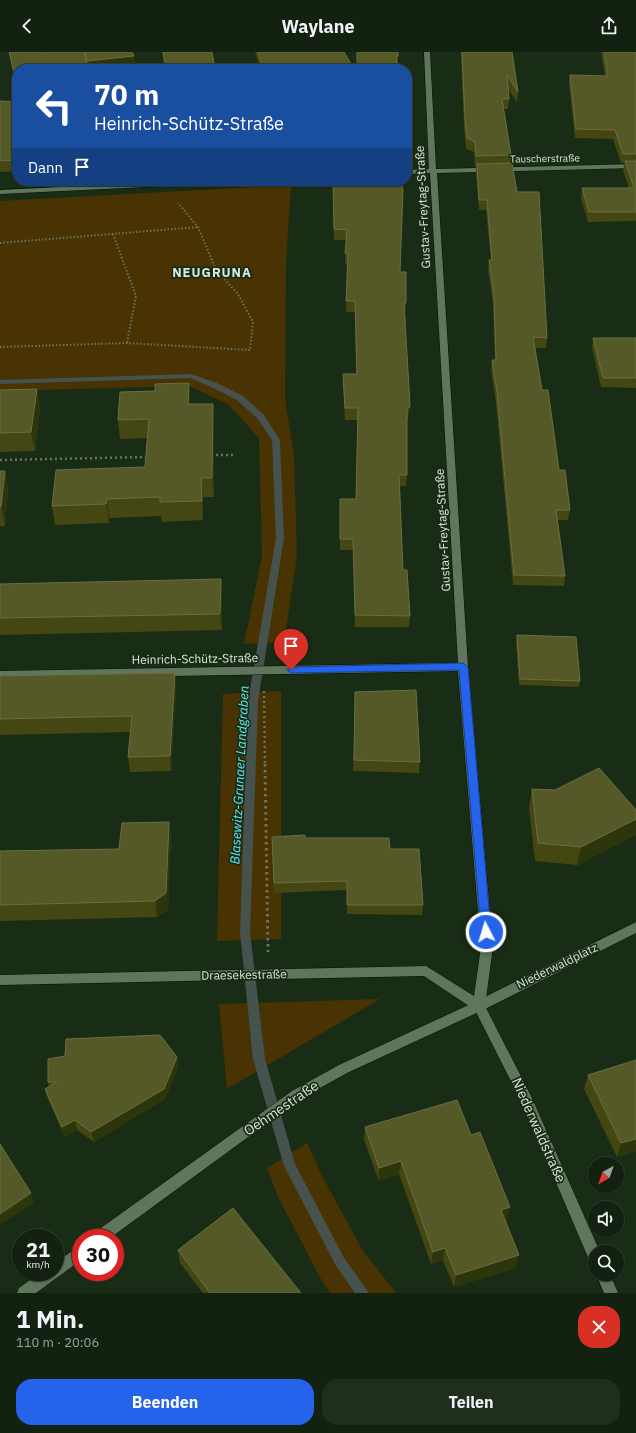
<!DOCTYPE html>
<html lang="de">
<head>
<meta charset="utf-8">
<style>
  :root { --surface:#132110; --page:#202e1e; --text:#f1f3f6; --muted:#9da39f; --line:#323e30; --accent:#2563eb }
  body { margin:0; font-family:"IBM Plex Sans",sans-serif; background:var(--page); color:var(--text); height:100vh; display:flex; flex-direction:column; font-size:15px; white-space:nowrap }
  * { box-sizing:border-box; margin:0 }
  p { font-size:13px; color:var(--muted) }
  .icon { flex:none; width:22px; height:22px; fill:none; stroke:currentColor; stroke-width:2; stroke-linecap:round; stroke-linejoin:round }
  .map { position:relative; height:1241px; overflow:hidden }
  .side { display:flex; flex-direction:column; background:var(--surface); flex:1 }
  .side>* { flex:none }
  .top-card { position:absolute; left:12px; top:12px; width:400px; height:122px; border-radius:16px; box-shadow:0 1px 3px #0004,0 0 0 1px var(--line); background:#1a4fa0; color:#fff; overflow:hidden }
  .needle { width:26px; rotate:220deg }
  .controls { position:absolute; left:588px; top:1105px; display:grid; gap:8px }
  .controls a { display:grid; place-items:center; width:36px; height:36px; border-radius:50%; background:var(--surface); box-shadow:0 1px 3px #0004,0 0 0 1px var(--line); font-size:20px }
  .speed { position:absolute; left:12px; top:1177px; display:flex; gap:8px; font-size:20px; font-weight:700; text-align:center }
  .speed>* { display:grid; place-content:center; width:52px; height:52px; border-radius:50%; background:var(--surface); box-shadow:0 1px 3px #0004,0 0 0 1px var(--line); line-height:1 }
  .speed small { font-size:10px; font-weight:400 }
  .speed .limit { border:6px solid #d22; background:#fff; color:#111 }
  .pin { position:absolute; display:grid; place-items:center; width:34px; height:34px; color:#fff; margin:-41px -17px; border-radius:50% 50% 50% 0; rotate:-45deg; box-shadow:0 0 4px #0007 }
  .pin .icon { rotate:45deg }
  .me { position:absolute; width:44px; margin:-22px; rotate:355deg; stroke-linejoin:round; filter:drop-shadow(0 0 3px #0008) }
  .turn { display:flex; align-items:center; gap:14px; height:84px; padding:0 16px; font-size:18px }
  .turn .icon { width:52px; height:52px; stroke-width:2.5 }
  .turn b { display:block; font-size:28px; line-height:34px }
  .then { display:flex; align-items:center; height:38px; padding:0 16px; background:#0003; gap:8px; font-size:15px }
  .round { display:grid; place-items:center; flex:none; width:42px; height:42px; border-radius:16px; background:var(--page) }
  .overview { display:flex; align-items:center; justify-content:space-between; height:68px; padding:0 16px }
  h1 { font-size:24px; font-weight:800; line-height:30px }
  .button { display:flex; gap:8px; margin-top:auto; padding:8px 16px }
  .button a { flex:1; height:46px; border-radius:16px; background:var(--accent); color:#fff; font-size:16px; font-weight:800; line-height:46px; text-align:center }
  .button a+a { background:var(--page); color:var(--text) }
  header { display:flex; justify-content:space-between; align-items:center; height:52px; padding:0 16px; background:var(--surface); font-size:18px; font-weight:800 }
  .map>svg:first-child { display:block }
  .green { fill:#4a3302 }
  .lines { fill:none; stroke-linecap:round; stroke-linejoin:round }
  .stream { fill:#46524e; fill-rule:evenodd }
  .street-casing { stroke:#041402; stroke-width:1 }
  .secondary-casing { stroke:#041402; stroke-width:1 }
  .path-far2 { stroke:#657562; stroke-width:2; stroke-dasharray:1.5 2; stroke-linecap:butt }
  .path-far1 { stroke:#657562; stroke-width:2.5; stroke-dasharray:2 3; stroke-linecap:butt }
  .path { stroke:#657562; stroke-width:3; stroke-dasharray:2.5 3.5; stroke-linecap:butt }
  .street { fill:#60765c; fill-rule:evenodd }
  .secondary { fill:#60765c; fill-rule:evenodd }
  .wall { fill:#454712 }
  .shaded-wall { fill:#2d350b }
  .building { fill:#555827; stroke:#6a6f43 }
  .route { fill:#2563eb; stroke:#184099 }
  .labels { text-anchor:middle; stroke-width:3.5; stroke-linejoin:round; paint-order:stroke }
  .far-street-label { font-size:10px; fill:#dbe8d9; stroke:#192c16 }
  .street-label { font-size:12px; fill:#dbe8d9; stroke:#192c16 }
  .far-district-label { font-size:13px; font-weight:bold; letter-spacing:1px; fill:#dbe8d9; stroke:#192c16 }
  .water-label { font-size:13px; font-style:italic; fill:#60ebf4; stroke:#192c16 }
  .near-street-label { font-size:14px; fill:#dbe8d9; stroke:#192c16 }
</style>
</head>
<body>
<header><svg class="icon" aria-label="back" viewBox="0 0 24 24"><path d="M15 5l-7 7 7 7"/></svg>Waylane<svg class="icon" aria-label="share" viewBox="0 0 24 24"><path d="M12 15V3M7 8l5-5 5 5M5 13v7h14v-7"/></svg></header>
<div class="map">
<svg width="636" height="1241" viewBox="0 0 636 1241">
  <rect width="100%" height="100%" fill="#192c16"/>
  <g class="green">
    <polygon points="291,133 286,212 285,346 294,404 297,504 284,590 244,592 262,504 259,386 229,353 190,334 0,339 0,149"/>
    <polygon points="281,639 281,887 217,889 223,642"/>
    <polygon points="380,947 227,1037 219,952"/>
    <polygon points="307,1091 322,1124 363,1199 396,1241 330,1241 322,1229 278,1145 267,1116"/>
  </g>
  <g class="lines">
    <polygon class="stream" points="191,322 217,331 243,344 264,363 280,388 284,486 258,649 250,880 265,1007 295,1112 344,1206 369,1241 355,1241 336,1214 284,1114 253,1007 240,880 248,649 276,486 272,388 258,367 237,348 211,335 190,326 0,332 0,328"/>
    <defs>
      <g id="street">
        <polygon points="424,0 430,0 436,117 636,112 636,116 437,121 468,615 493,895 485,954 531,1044 600,1200 595,1200 595,1212 590,1210 522,1051 475,958 424,924 0,933 0,923 426,914 474,944 481,895 458,619 0,627 0,619 458,611 430,121 407,122 407,118 429,117"/>
        <polygon points="184,129 230,129 227,131 0,142 0,138"/>
        <polygon points="596,1222 610,1222 618,1241 604,1241"/>
      </g>
      <g id="secondary">
        <polygon points="636,870 636,881 483,958 347,1021 300,1047 110,1186 92,1186 94,1181 292,1039 339,1013 475,950"/>
        <polygon points="81,1193 81,1208 36,1241 17,1241 19,1236 41,1220 55,1220 55,1211"/>
      </g>
    </defs>
    <use href="#street" class="street-casing"/>
    <use href="#secondary" class="secondary-casing"/>
    <g class="path-far2">
      <polyline points="113,182 136,244 127,291"/>
      <polyline points="0,191 198,175"/>
      <polyline points="0,295 127,291 250,298 253,270 238,242 216,218 198,175 178,151"/>
    </g>
    <g class="path-far1">
      <polyline points="211,403 236,403"/>
      <polyline points="0,408 148,405"/>
      <polyline points="264,639 265,713"/>
    </g>
    <polyline class="path" points="265,712 268,900"/>
    <use href="#street" class="street"/>
    <use href="#secondary" class="secondary"/>
  </g>
  <g class="wall">
    <polygon points="9,0 38,0 40,1 132,0 135,14 108,17 17,17 17,37"/>
    <polygon points="162,0 212,0 215,17 165,17"/>
    <polygon points="255,0 344,0 354,17 260,17"/>
    <polygon points="357,0 398,4 398,15 397,15"/>
    <polygon points="461,0 512,0 518,40 517,50 508,37 509,47 508,57 503,57 511,103 510,111 547,286 546,296 535,296 542,338 559,418 570,458 568,468 557,468 565,524 564,534 513,533 496,351 491,318 492,308 495,308 493,252 488,218 489,208 491,208 486,158 479,158 476,122 476,114 475,115 474,100 466,97 464,76"/>
    <polygon points="601,0 636,0 636,169 588,170 581,146 582,136 629,136 623,118 625,111 621,111 613,87 575,86 569,32 570,23 605,24"/>
    <polygon points="0,49 17,50 16,119 0,120"/>
    <polygon points="363,129 401,129 400,220 406,251 405,262 409,364 408,367 407,367 407,423 406,434 400,434 403,518 410,564 409,575 355,575 353,498 340,498 340,447 356,447 358,368 345,368 343,333 343,322 356,322 355,260 346,260 348,212 345,212 346,188 334,188 333,140 363,130"/>
    <polygon points="593,286 636,286 636,336 601,335 592,295"/>
    <polygon points="37,337 40,356 35,399 0,400 0,338"/>
    <polygon points="190,352 214,370 214,445 203,445 203,468 162,470 161,464 109,466 109,471 55,473 52,454 145,415 147,386 120,387 118,368"/>
    <polygon points="0,419 5,419 8,438 5,474 0,474"/>
    <polygon points="221,527 222,544 222,578 0,583 0,532"/>
    <polygon points="517,583 580,629 579,635 519,633 516,589"/>
    <polygon points="0,624 176,637 171,719 130,720 128,705 130,680 0,683"/>
    <polygon points="355,640 420,710 419,721 353,719"/>
    <polygon points="532,737 636,758 636,783 577,813 535,809 529,756"/>
    <polygon points="169,770 171,786 168,858 157,865 0,869 0,799 119,797"/>
    <polygon points="272,785 305,786 390,797 423,853 422,863 347,862 347,838 274,841"/>
    <polygon points="177,1005 178,1015 165,1047 94,1090 77,1078 65,1085 48,1047 45,1037 49,1035 48,1030"/>
    <polygon points="588,1023 636,1099 617,1105 584,1037"/>
    <polygon points="365,1075 471,1083 507,1168 505,1169 516,1216 454,1235 443,1208 431,1212 399,1122 379,1129 364,1088"/>
    <polygon points="178,1198 301,1241 203,1241 180,1211"/>
  </g>
  <g class="shaded-wall">
    <polygon points="134,4 135,14 108,17 88,17 87,9"/>
    <polygon points="15,75 16,86 16,119 15,108"/>
    <polygon points="189,331 190,350 190,371 188,352"/>
    <polygon points="37,337 40,356 35,399 31,380"/>
    <polygon points="213,352 214,370 214,445 212,426"/>
    <polygon points="410,353 409,364 408,367 409,356"/>
    <polygon points="5,419 8,438 5,474 1,455"/>
    <polygon points="201,426 203,445 203,468 202,449"/>
    <polygon points="107,447 109,466 109,471 106,452"/>
    <polygon points="221,527 222,544 222,578 220,562"/>
    <polygon points="175,621 176,637 171,719 170,704"/>
    <polygon points="636,767 636,783 577,813 581,795"/>
    <polygon points="169,770 171,786 168,858 157,865 155,849"/>
    <polygon points="177,1005 178,1015 165,1047 94,1090 91,1080"/>
    <polygon points="75,1068 77,1078 65,1085 62,1075"/>
    <polygon points="636,1087 636,1099 617,1105 621,1091"/>
    <polygon points="401,1109 399,1122 379,1129 379,1116"/>
    <polygon points="31,1141 34,1151 0,1173 0,1162"/>
    <polygon points="510,1155 507,1168 498,1171 501,1158"/>
    <polygon points="445,1196 443,1208 431,1212 433,1200"/>
    <polygon points="519,1203 516,1216 454,1235 456,1223"/>
  </g>
  <g class="building">
    <polygon points="9,0 38,0 40,1 46,0 84,0 88,17 17,17 17,33"/>
    <polygon points="85,0 132,0 134,4 87,9"/>
    <polygon points="163,0 212,0 215,17 166,17"/>
    <polygon points="258,0 344,0 354,17 263,17"/>
    <polygon points="357,0 398,0 398,4 396,4 397,17 357,17"/>
    <polygon points="462,0 512,0 518,40 507,23 509,47 502,47 511,103 476,104 475,90 467,86 465,66"/>
    <polygon points="604,0 636,0 636,102 623,102 615,78 576,77 570,23 608,24"/>
    <polygon points="0,49 17,50 17,75 15,75 15,108 0,109"/>
    <polygon points="625,109 636,109 636,160 589,160 582,136 634,136"/>
    <polygon points="512,111 517,140 539,140 547,286 533,285 542,338 548,338 559,418 565,418 570,458 556,458 565,524 514,523 497,340 492,308 496,308 494,242 489,208 492,208 487,148 479,148 477,112"/>
    <polygon points="365,129 401,129 403,138 400,220 406,220 406,251 404,251 410,353 409,356 407,356 407,423 399,423 403,518 407,518 410,564 355,563 353,487 340,487 340,447 356,447 358,356 345,356 343,322 357,322 355,249 346,249 348,202 345,201 347,178 334,177 333,130 365,130"/>
    <polygon points="593,286 636,286 636,326 603,326"/>
    <polygon points="189,331 188,352 213,352 212,426 201,426 202,449 160,450 160,445 107,447 106,452 52,454 56,418 145,415 149,367 118,368 120,340 155,339 155,332"/>
    <polygon points="37,337 31,380 0,381 0,338"/>
    <polygon points="0,419 5,419 1,455 0,455"/>
    <polygon points="221,527 220,562 0,566 0,532"/>
    <polygon points="517,583 576,585 580,629 520,627"/>
    <polygon points="175,621 170,704 128,705 132,664 0,667 0,624"/>
    <polygon points="416,638 420,710 354,708 355,640"/>
    <polygon points="599,716 636,758 636,767 581,795 538,791 532,737 555,738"/>
    <polygon points="169,770 166,841 155,849 0,853 0,799 119,797 122,771"/>
    <polygon points="305,783 305,786 389,786 390,797 419,797 423,853 347,853 347,829 274,831 272,785"/>
    <polygon points="160,983 177,1005 164,1037 91,1080 75,1068 62,1075 45,1037 57,1030 48,1030 48,1007 65,1004 66,987"/>
    <polygon points="636,1008 636,1087 621,1091 588,1023"/>
    <polygon points="457,1048 471,1083 480,1080 510,1155 501,1158 519,1203 456,1223 445,1196 433,1200 401,1109 379,1116 365,1075"/>
    <polygon points="0,1092 31,1141 0,1162"/>
    <polygon points="233,1156 301,1241 210,1241 178,1198"/>
  </g>
  <polygon class="route" points="463,611 468,615 491,880 490,883 486,884 482,883 481,880 459,618 291,621 287,618 291,615"/>
  <g class="labels">
    <g class="far-street-label">
      <text transform="translate(545 106) rotate(-1)" y="4">Tauscherstraße</text>
    </g>
    <g class="street-label">
      <text transform="translate(423 155) rotate(-93)" y="4">Gustav-Freytag-Straße</text>
      <text transform="translate(443 478) rotate(-93)" y="4">Gustav-Freytag-Straße</text>
      <text transform="translate(195 607) rotate(-1)" y="4">Heinrich-Schütz-Straße</text>
      <text transform="translate(557 914) rotate(-26)" y="4">Niederwaldplatz</text>
      <text transform="translate(244 923) rotate(-1)" y="4">Draesekestraße</text>
    </g>
    <g class="far-district-label">
      <text x="212" y="225">NEUGRUNA</text>
    </g>
    <g class="water-label">
      <text transform="translate(239 723) rotate(-87)" y="5">Blasewitz‐Grunaer Landgraben</text>
    </g>
    <g class="near-street-label">
      <text transform="translate(281 1056) rotate(-34)" y="5">Oehmestraße</text>
      <text transform="translate(539 1078) rotate(66)" y="5">Niederwaldstraße</text>
    </g>
  </g>
</svg>
<div class="controls">
<a><svg class="needle" viewBox="-14 -14 28 28"><path d="M0-13l5 13h-10z" fill="#e53935"/><path d="M0 13l5-13h-10z" fill="#9da39f"/></svg></a>
<a><svg class="icon" aria-label="sound" viewBox="0 0 24 24"><path d="M4 9h4l5-4v14l-5-4H4zM17 9q2 3 0 6"/></svg></a>
<a><svg class="icon" aria-label="search" viewBox="0 0 24 24"><circle cx="10" cy="10" r="6"/><path d="M15 15l6 6"/></svg></a>
</div>
<div class="speed"><div>21<small>km/h</small></div><div class="limit">30</div></div>
<div class="pin" style="left:291px;top:618px;background:#d93025"><svg class="icon" aria-label="arrive" viewBox="0 0 24 24"><path d="M6 21V4h12l-3 4 3 4H6"/></svg></div>
<svg class="me" style="left:486px;top:880px" viewBox="-20 -20 40 40"><circle r="17" fill="#2563eb" stroke="#fff" stroke-width="3"/><path d="M0-11L8 9 0 5-8 9z" fill="#fff"/></svg>
<div class="top-card">
<div class="turn"><svg class="icon" aria-label="left" viewBox="0 0 24 24"><path d="M17 20v-9H6M10 6l-5 5 5 5"/></svg><div><b>70 m</b>Heinrich-Schütz-Straße</div></div>
<div class="then">Dann<svg class="icon" aria-label="arrive" viewBox="0 0 24 24"><path d="M6 21V4h12l-3 4 3 4H6"/></svg></div>
</div>
</div>
<section class="side">
<div class="overview"><div><h1>1 Min.</h1><p>110 m · 20:06</p></div><a class="round" style="background:#d93025;color:#fff"><svg class="icon" aria-label="close" viewBox="0 0 24 24"><path d="M6 6l12 12M18 6L6 18"/></svg></a></div>
<div class="button"><a>Beenden</a><a>Teilen</a></div>
</section>
</body>
</html>
